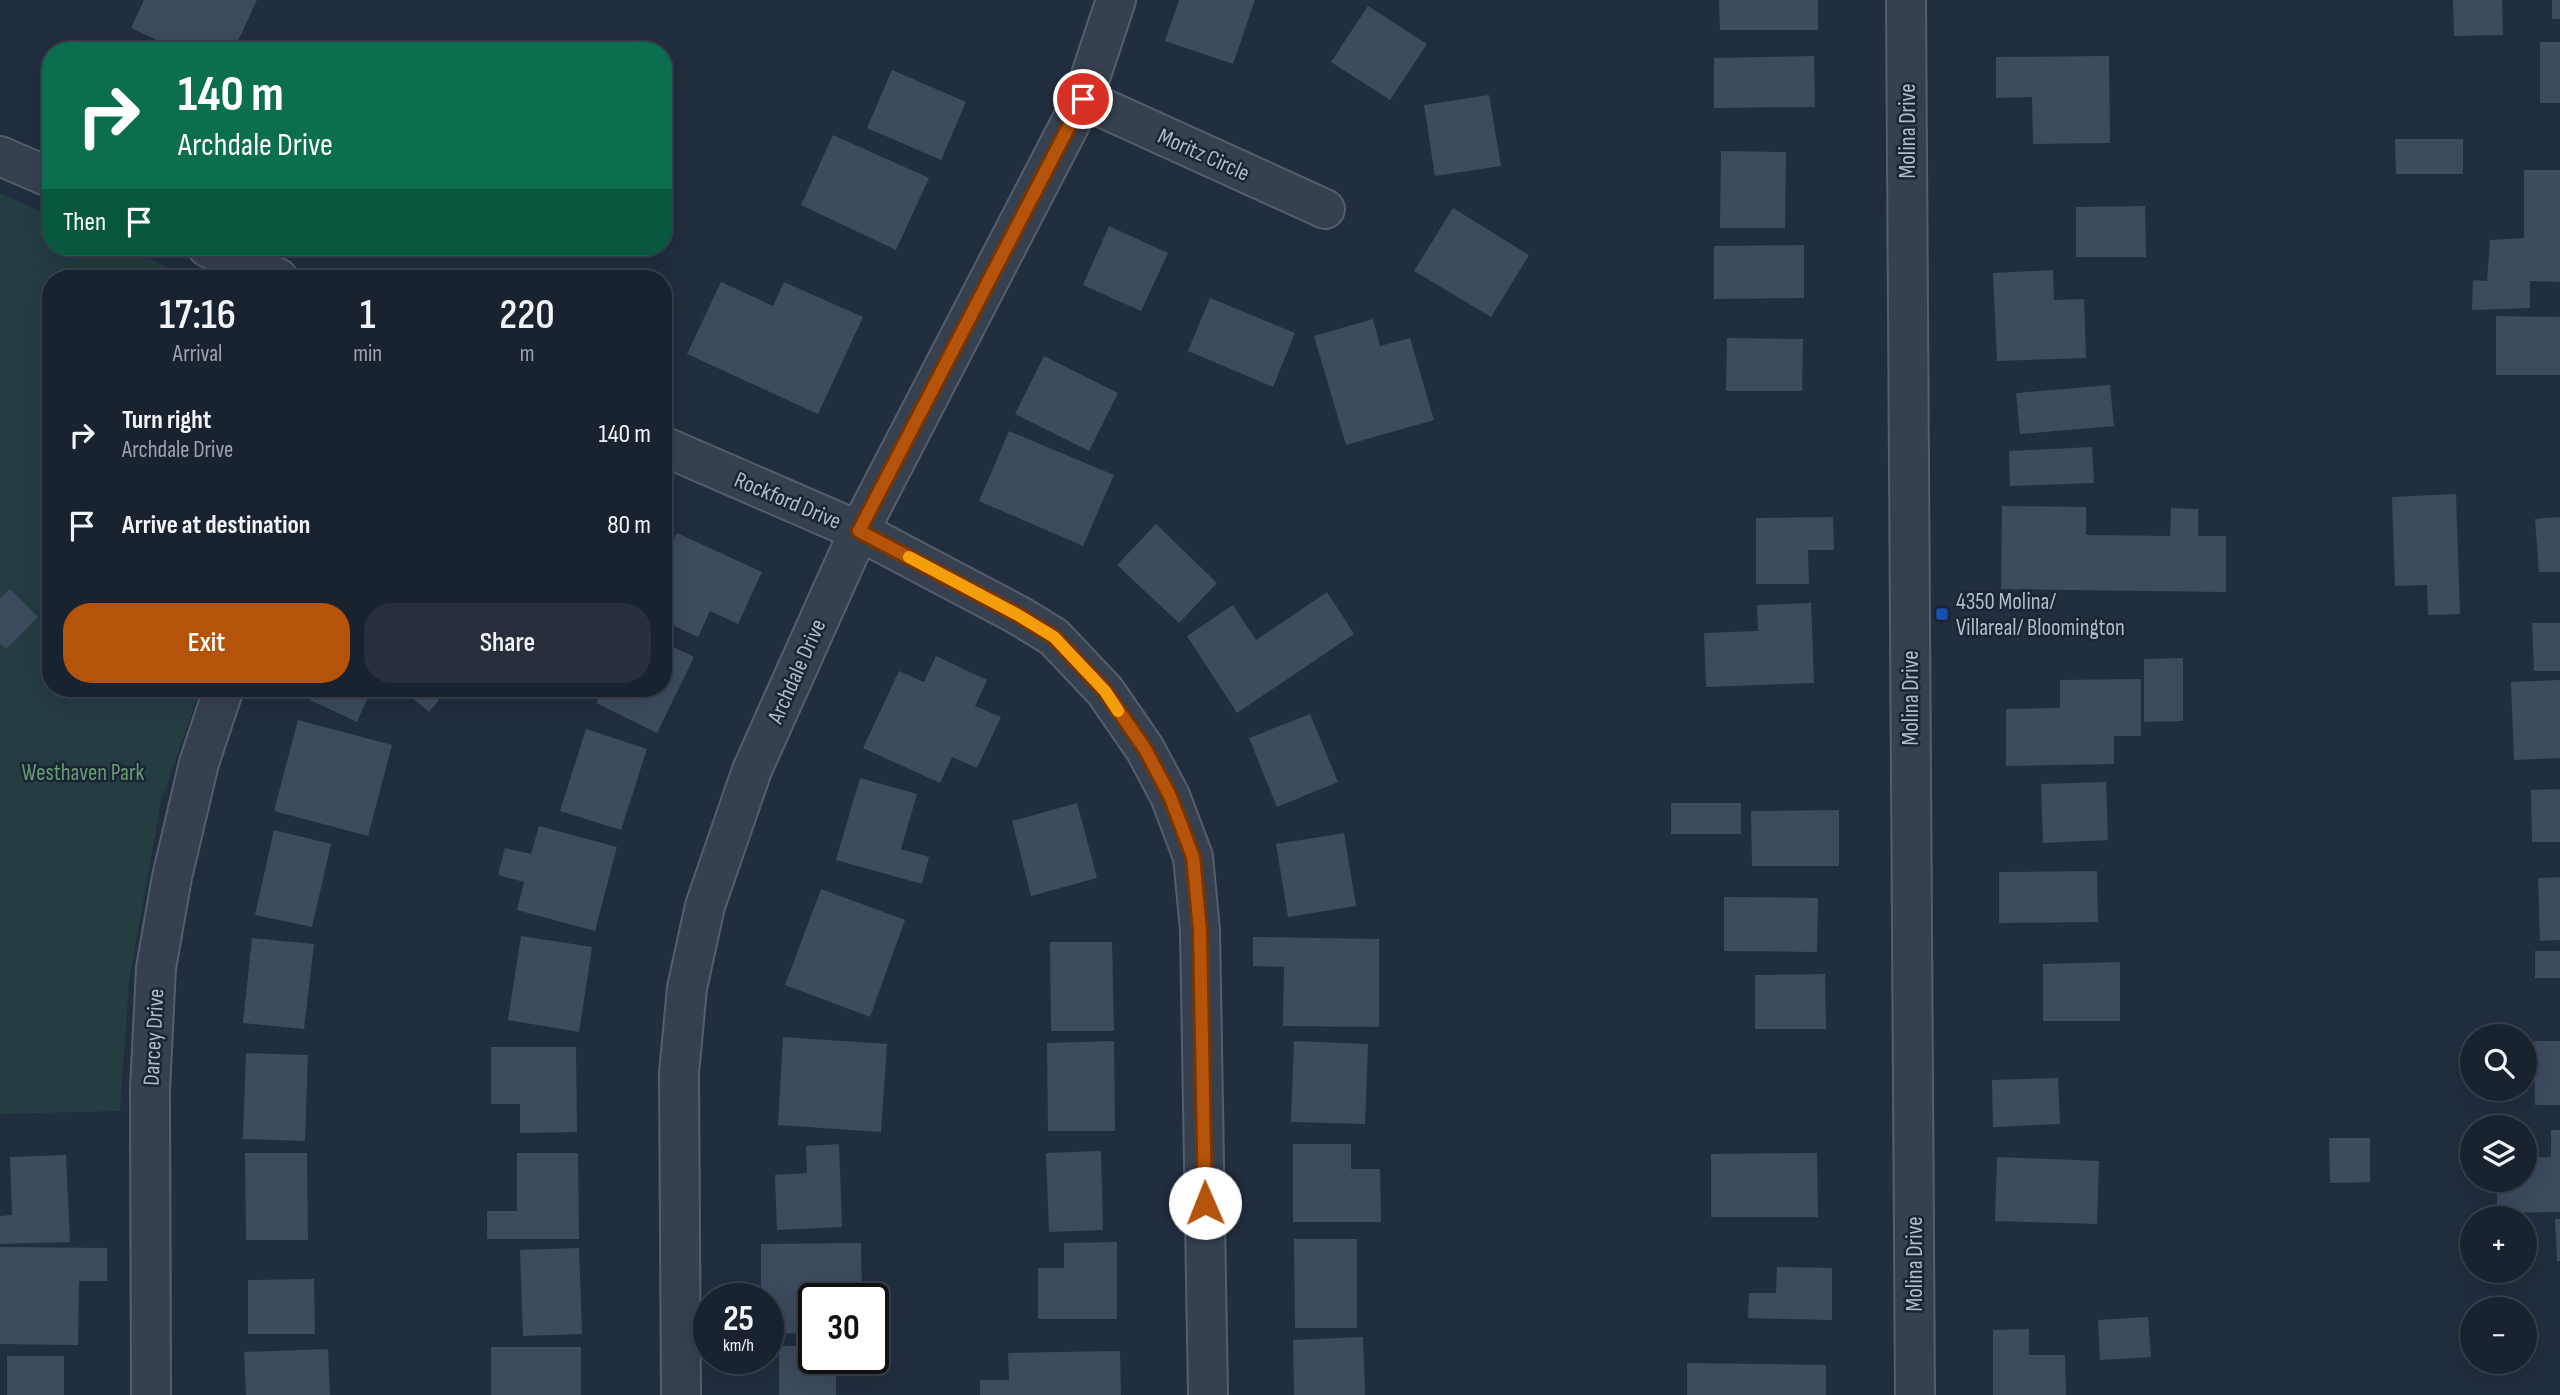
<!DOCTYPE html>
<html lang="en">
<head>
<meta charset="utf-8">
<style>
  :root { --surface:#19222f; --page:#262f3b; --text:#f1f3f6; --muted:#9fa4aa; --line:#373f4b; --accent:#b45309 }
  body { margin:0; font-family:"Sofia Sans Condensed",sans-serif; background:var(--page); color:var(--text); height:100vh; display:flex; flex-direction:column; font-size:26px; white-space:nowrap }
  * { box-sizing:border-box; margin:0 }
  p { font-size:23px; color:var(--muted) }
  .icon { flex:none; width:38px; height:38px; fill:none; stroke:currentColor; stroke-width:2; stroke-linecap:round; stroke-linejoin:round }
  .map { position:relative; flex:1; overflow:hidden }
  .details { position:absolute; left:42px; top:270px; width:630px; height:427px; display:flex; flex-direction:column; background:var(--surface); border-radius:28px; box-shadow:0 7px 28px #0002,0 0 0 2px var(--line) }
  .details>* { flex:none }
  .hud { position:absolute; left:42px; top:42px; width:630px; height:214px; border-radius:28px; box-shadow:0 7px 28px #0002,0 0 0 2px var(--line); background:#0b6e4f; color:#fff; overflow:hidden }
  .controls { position:absolute; left:2460px; top:1024px; display:grid; gap:14px }
  .controls a { display:grid; place-items:center; width:77px; height:77px; border-radius:50%; background:var(--surface); box-shadow:0 7px 28px #0002,0 0 0 2px var(--line); font-size:35px }
  .speed { position:absolute; left:693px; top:1283px; display:flex; gap:14px; font-size:35px; font-weight:700; text-align:center }
  .speed>* { display:grid; place-content:center; width:91px; height:91px; border-radius:50%; background:var(--surface); box-shadow:0 7px 28px #0002,0 0 0 2px var(--line); line-height:1 }
  .speed small { font-size:18px; font-weight:400 }
  .speed .limit { border:4px solid #111; border-radius:10px; background:#fff; color:#111 }
  .pin { position:absolute; display:grid; place-items:center; width:60px; height:60px; color:#fff; margin:-30px; border:4px solid #fff; border-radius:50%; box-shadow:0 2px 7px #0007 }
  .me { position:absolute; width:77px; margin:-38px; rotate:359deg; stroke-linejoin:round; filter:drop-shadow(0 0 5px #0008) }
  .turn { display:flex; align-items:center; gap:24px; height:147px; padding:0 21px; font-size:32px }
  .turn .icon { width:91px; height:91px; stroke-width:2.5 }
  .turn b { display:block; font-size:49px; line-height:60px }
  .then { display:flex; align-items:center; height:66px; padding:0 21px; background:#0003; gap:14px; font-size:26px }
  .eta { display:flex; justify-content:space-evenly; align-items:center; height:119px; text-align:center }
  .eta b { font-size:42px; font-weight:600; line-height:49px }
  .cta { display:flex; gap:14px; margin-top:auto; padding:14px 21px }
  .cta a { flex:1; height:80px; border-radius:28px; background:var(--accent); color:#fff; font-size:28px; font-weight:600; line-height:80px; text-align:center }
  .cta a+a { background:var(--page); color:var(--text) }
  ul { padding:0; list-style:none }
  li { display:flex; align-items:center; gap:21px; height:91px; padding:0 21px }
  li div { flex:1 }
  li b { display:block; font-size:26px }
  li em { font-style:normal }
  .map>svg:first-child { display:block }
  .green { fill:#243d40 }
  .building { fill:#3d4b5f }
  .lines { fill:none; stroke-linecap:round; stroke-linejoin:round }
  .street-casing { stroke:#545e6d; stroke-width:42 }
  .street { stroke:#36404f; stroke-width:38 }
  .route-casing { stroke:#753606; stroke-width:18 }
  .route { stroke:#b45309; stroke-width:12 }
  .slow { stroke:#f59e0b; stroke-width:12 }
  .transit-dot { fill:#1a4fb4; stroke:#1b2534; stroke-width:2.5 }
  .labels { text-anchor:middle; stroke-width:5; stroke-linejoin:round; paint-order:stroke }
  .street-label { font-size:23px; fill:#b1bbca; stroke:#1b2534 }
  .poi-label { font-size:23px; fill:#b1bbca; stroke:#1b2534; text-anchor:start }
  .park-label { font-size:23px; fill:#669d73; stroke:#1b2534 }
</style>
</head>
<body>
<div class="map">
<svg width="2560" height="1395" viewBox="0 0 2560 1395">
  <rect width="100%" height="100%" fill="#212e3f"/>
  <polygon class="green" points="0,193 51,216 51,247 122,247 194,278 51,278 51,688 201,688 161,801 129,982 120,1111 0,1114"/>
  <g class="building">
    <polygon points="144,0 257,0 233,51 180,51 131,28"/>
    <polygon points="1179,0 1255,0 1233,64 1165,41"/>
    <polygon points="1719,0 1818,0 1818,30 1720,30"/>
    <polygon points="2453,0 2502,0 2503,35 2454,36"/>
    <rect x="2552" y="0" width="8" height="19"/>
    <polygon points="1368,6 1427,44 1390,100 1331,62"/>
    <rect x="2540" y="42" width="20" height="61"/>
    <polygon points="1814,56 1815,107 1714,108 1714,58"/>
    <polygon points="2109,56 2110,143 2033,144 2032,97 1996,98 1996,57"/>
    <polygon points="892,70 966,102 941,160 867,128"/>
    <polygon points="1489,95 1501,166 1435,176 1424,105"/>
    <polygon points="833,135 929,178 896,250 801,205"/>
    <polygon points="2395,139 2463,139 2463,174 2396,174"/>
    <polygon points="1721,151 1786,152 1785,228 1720,228"/>
    <polygon points="2524,170 2560,170 2560,282 2530,281 2530,308 2472,310 2473,280 2487,281 2490,240 2524,238"/>
    <polygon points="2145,206 2146,257 2076,257 2076,207"/>
    <polygon points="1453,208 1529,255 1491,317 1414,271"/>
    <polygon points="1109,226 1168,253 1141,311 1083,285"/>
    <polygon points="1804,245 1804,298 1714,299 1714,246"/>
    <polygon points="2053,270 2054,300 2084,299 2086,358 1997,361 1993,273"/>
    <polygon points="721,282 773,306 784,282 863,317 818,414 687,354"/>
    <polygon points="1210,298 1295,333 1273,387 1188,351"/>
    <polygon points="2496,316 2560,317 2560,375 2496,375"/>
    <polygon points="1373,319 1380,346 1410,338 1434,420 1346,445 1314,336"/>
    <polygon points="1727,338 1803,339 1802,391 1726,391"/>
    <polygon points="1044,356 1118,393 1089,451 1015,414"/>
    <polygon points="2110,385 2114,426 2020,434 2016,393"/>
    <polygon points="1009,431 1114,475 1083,546 979,501"/>
    <polygon points="2092,447 2094,483 2010,486 2009,451"/>
    <polygon points="2456,494 2460,614 2428,615 2427,585 2395,586 2392,497"/>
    <polygon points="2002,506 2086,507 2086,535 2170,536 2171,508 2198,509 2198,536 2226,536 2226,592 2001,589"/>
    <polygon points="1833,517 1834,550 1808,550 1809,584 1756,584 1756,518"/>
    <polygon points="2560,517 2560,572 2539,572 2535,519"/>
    <polygon points="1156,524 1217,583 1179,623 1117,565"/>
    <polygon points="677,533 762,572 738,624 710,611 698,637 663,621 663,562"/>
    <polygon points="10,589 38,617 6,649 0,643 0,599"/>
    <polygon points="1327,592 1354,634 1237,713 1187,636 1233,605 1256,640"/>
    <polygon points="1811,603 1814,683 1706,687 1704,633 1758,631 1757,605"/>
    <polygon points="2532,623 2560,623 2560,671 2534,671"/>
    <polygon points="663,642 694,657 657,733 596,703 604,688 663,688"/>
    <polygon points="936,656 987,680 975,706 1001,717 977,768 952,757 940,783 863,748 899,671 924,682"/>
    <polygon points="2183,658 2183,721 2144,722 2144,659"/>
    <polygon points="2141,679 2141,736 2114,736 2114,764 2006,766 2006,709 2060,708 2060,680"/>
    <polygon points="2560,680 2560,758 2514,760 2511,682"/>
    <polygon points="316,688 372,688 357,722 310,700"/>
    <polygon points="401,688 449,688 429,712"/>
    <polygon points="1310,714 1338,782 1277,807 1249,738"/>
    <polygon points="298,720 392,745 368,836 274,811"/>
    <polygon points="586,729 647,749 621,830 560,811"/>
    <polygon points="860,778 917,794 901,849 929,857 922,884 836,860"/>
    <polygon points="2106,782 2108,840 2043,843 2041,784"/>
    <polygon points="2560,789 2560,842 2532,842 2531,790"/>
    <polygon points="1077,803 1097,878 1031,896 1012,821"/>
    <rect x="1671" y="803" width="70" height="31"/>
    <polygon points="1839,810 1839,866 1752,866 1751,811"/>
    <polygon points="539,826 617,847 595,931 517,910 524,882 498,875 505,848 531,854"/>
    <polygon points="274,830 331,844 312,927 255,915"/>
    <polygon points="1344,833 1356,906 1288,917 1276,844"/>
    <polygon points="2097,871 2098,922 1999,923 1999,872"/>
    <polygon points="2560,877 2560,940 2540,941 2538,878"/>
    <polygon points="821,889 905,920 870,1017 785,985"/>
    <polygon points="1724,897 1818,898 1817,952 1724,951"/>
    <polygon points="521,936 592,947 579,1032 508,1020"/>
    <polygon points="1253,937 1379,939 1379,1027 1283,1026 1284,967 1253,966"/>
    <polygon points="252,938 314,944 304,1029 243,1023"/>
    <polygon points="1050,942 1112,942 1114,1031 1051,1031"/>
    <rect x="2535" y="951" width="25" height="27"/>
    <polygon points="2120,962 2120,1021 2043,1021 2043,964"/>
    <polygon points="1825,974 1826,1029 1755,1029 1755,975"/>
    <polygon points="783,1037 887,1044 881,1132 778,1125"/>
    <polygon points="1114,1041 1115,1131 1048,1131 1047,1043"/>
    <polygon points="1294,1041 1368,1044 1365,1124 1291,1122"/>
    <polygon points="2534,1041 2560,1041 2560,1105 2535,1105"/>
    <polygon points="491,1047 576,1047 577,1132 520,1133 520,1104 491,1104"/>
    <polygon points="246,1053 308,1055 305,1141 243,1139"/>
    <polygon points="2058,1078 2060,1124 1993,1127 1992,1080"/>
    <polygon points="2551,1130 2560,1130 2560,1212 2497,1213 2497,1180 2525,1180 2525,1158 2551,1157"/>
    <polygon points="2329,1138 2370,1138 2370,1182 2330,1183"/>
    <polygon points="839,1144 842,1227 777,1230 775,1175 807,1173 806,1146"/>
    <polygon points="1293,1144 1351,1144 1351,1169 1380,1169 1381,1222 1293,1222"/>
    <polygon points="1101,1151 1103,1230 1049,1232 1046,1153"/>
    <polygon points="245,1153 307,1153 308,1240 246,1240"/>
    <polygon points="517,1153 578,1153 579,1239 487,1239 487,1211 517,1211"/>
    <polygon points="1817,1153 1818,1217 1711,1217 1711,1154"/>
    <polygon points="66,1155 70,1242 0,1244 0,1216 12,1215 10,1157"/>
    <polygon points="1997,1157 2099,1161 2097,1224 1995,1221"/>
    <polygon points="2555,1219 2560,1219 2560,1261 2557,1261"/>
    <polygon points="1294,1239 1357,1239 1357,1328 1295,1328"/>
    <polygon points="1117,1242 1117,1319 1038,1319 1038,1268 1064,1268 1064,1243"/>
    <polygon points="861,1243 862,1298 814,1298 814,1333 768,1334 768,1298 761,1298 761,1244"/>
    <polygon points="0,1247 107,1248 107,1281 79,1281 78,1345 0,1344"/>
    <polygon points="579,1248 582,1334 523,1336 520,1250"/>
    <polygon points="1777,1267 1832,1268 1832,1320 1748,1318 1749,1293 1776,1293"/>
    <polygon points="314,1279 315,1334 248,1334 248,1280"/>
    <polygon points="2148,1317 2151,1357 2100,1360 2098,1320"/>
    <polygon points="2029,1329 2029,1355 2065,1355 2066,1395 1993,1395 1993,1330"/>
    <polygon points="1363,1337 1365,1395 1294,1395 1293,1340"/>
    <polygon points="779,1346 814,1346 814,1358 864,1358 864,1375 836,1375 836,1395 779,1395"/>
    <rect x="491" y="1347" width="90" height="48"/>
    <polygon points="328,1349 330,1395 246,1395 244,1352"/>
    <polygon points="1120,1351 1121,1395 980,1395 980,1380 1009,1380 1008,1353"/>
    <rect x="7" y="1356" width="57" height="39"/>
    <polygon points="1687,1363 1826,1365 1826,1395 1687,1395"/>
  </g>
  <g class="lines">
    <defs>
      <g id="street">
        <polyline points="1906,0 1915,1395"/>
        <polyline points="1083,99 1325,209"/>
        <polyline points="0,156 51,178"/>
        <polyline points="207,247 278,278"/>
        <polyline points="663,446 859,531 1018,615 1054,637 1105,691 1145,749 1170,796 1193,857 1200,930 1208,1395"/>
        <polyline points="151,1395 150,1089 156,968 172,877 199,763 224,688"/>
        <polyline points="681,1395 679,1073 687,988 705,906 752,770 859,531 1083,99 1116,0"/>
      </g>
    </defs>
    <use href="#street" class="street-casing"/>
    <use href="#street" class="street"/>
  </g>
  <g class="lines">
    <defs>
      <polyline id="route" points="1083,99 859,531 1018,615 1054,637 1105,691 1145,749 1170,796 1193,857 1200,930 1205,1203"/>
    </defs>
    <use href="#route" class="route-casing"/>
    <use href="#route" class="route"/>
    <polyline class="slow" points="909,557 1018,615 1054,637 1105,691 1118,711"/>
  </g>
  <rect class="transit-dot" x="1935" y="607" width="14" height="14" rx="3.5"/>
  <g class="labels">
    <g class="street-label">
      <text transform="translate(1907 131) rotate(-90)" y="8">Molina Drive</text>
      <text transform="translate(1204 154) rotate(24)" y="8">Moritz Circle</text>
      <text transform="translate(788 500) rotate(23)" y="8">Rockford Drive</text>
      <text transform="translate(796 671) rotate(-66)" y="8">Archdale Drive</text>
      <text transform="translate(1910 698) rotate(-90)" y="8">Molina Drive</text>
      <text transform="translate(153 1037) rotate(-87)" y="8">Darcey Drive</text>
      <text transform="translate(1914 1264) rotate(-90)" y="8">Molina Drive</text>
    </g>
    <g class="poi-label">
      <text x="1956" y="609">4350 Molina/<tspan x="1956" dy="26">Villareal/ Bloomington</tspan></text>
    </g>
    <g class="park-label">
      <text x="83" y="780">Westhaven Park</text>
    </g>
  </g>
</svg>
<div class="controls">
<a><svg class="icon" aria-label="search" viewBox="0 0 24 24"><circle cx="10" cy="10" r="6"/><path d="M15 15l6 6"/></svg></a>
<a><svg class="icon" aria-label="layers" viewBox="0 0 24 24"><path d="M12 4l9 5-9 5-9-5zM3 14l9 5 9-5"/></svg></a>
<a>+</a>
<a>−</a>
</div>
<div class="speed"><div>25<small>km/h</small></div><div class="limit">30</div></div>
<div class="pin" style="left:1083px;top:99px;background:#d93025"><svg class="icon" aria-label="arrive" viewBox="0 0 24 24"><path d="M6 21V4h12l-3 4 3 4H6"/></svg></div>
<svg class="me" style="left:1205px;top:1203px" viewBox="-20 -20 40 40"><circle r="19" fill="#fff"/><path d="M0-13L10 11 0 6-10 11z" fill="#b45309"/></svg>
<div class="hud">
<div class="turn"><svg class="icon" aria-label="right" viewBox="0 0 24 24"><path d="M7 20v-9h11M14 6l5 5-5 5"/></svg><div><b>140 m</b>Archdale Drive</div></div>
<div class="then">Then<svg class="icon" aria-label="arrive" viewBox="0 0 24 24"><path d="M6 21V4h12l-3 4 3 4H6"/></svg></div>
</div>
<section class="details">
<div class="eta">
<div><b>17:16</b><p>Arrival</p></div>
<div><b>1</b><p>min</p></div>
<div><b>220</b><p>m</p></div>
</div>
<ul>
<li><svg class="icon" aria-label="right" viewBox="0 0 24 24"><path d="M7 20v-9h11M14 6l5 5-5 5"/></svg><div><b>Turn right</b><p>Archdale Drive</p></div><em>140 m</em></li>
<li><svg class="icon" aria-label="arrive" viewBox="0 0 24 24"><path d="M6 21V4h12l-3 4 3 4H6"/></svg><div><b>Arrive at destination</b></div><em>80 m</em></li>
</ul>
<div class="cta"><a>Exit</a><a>Share</a></div>
</section>
</div>
</body>
</html>
